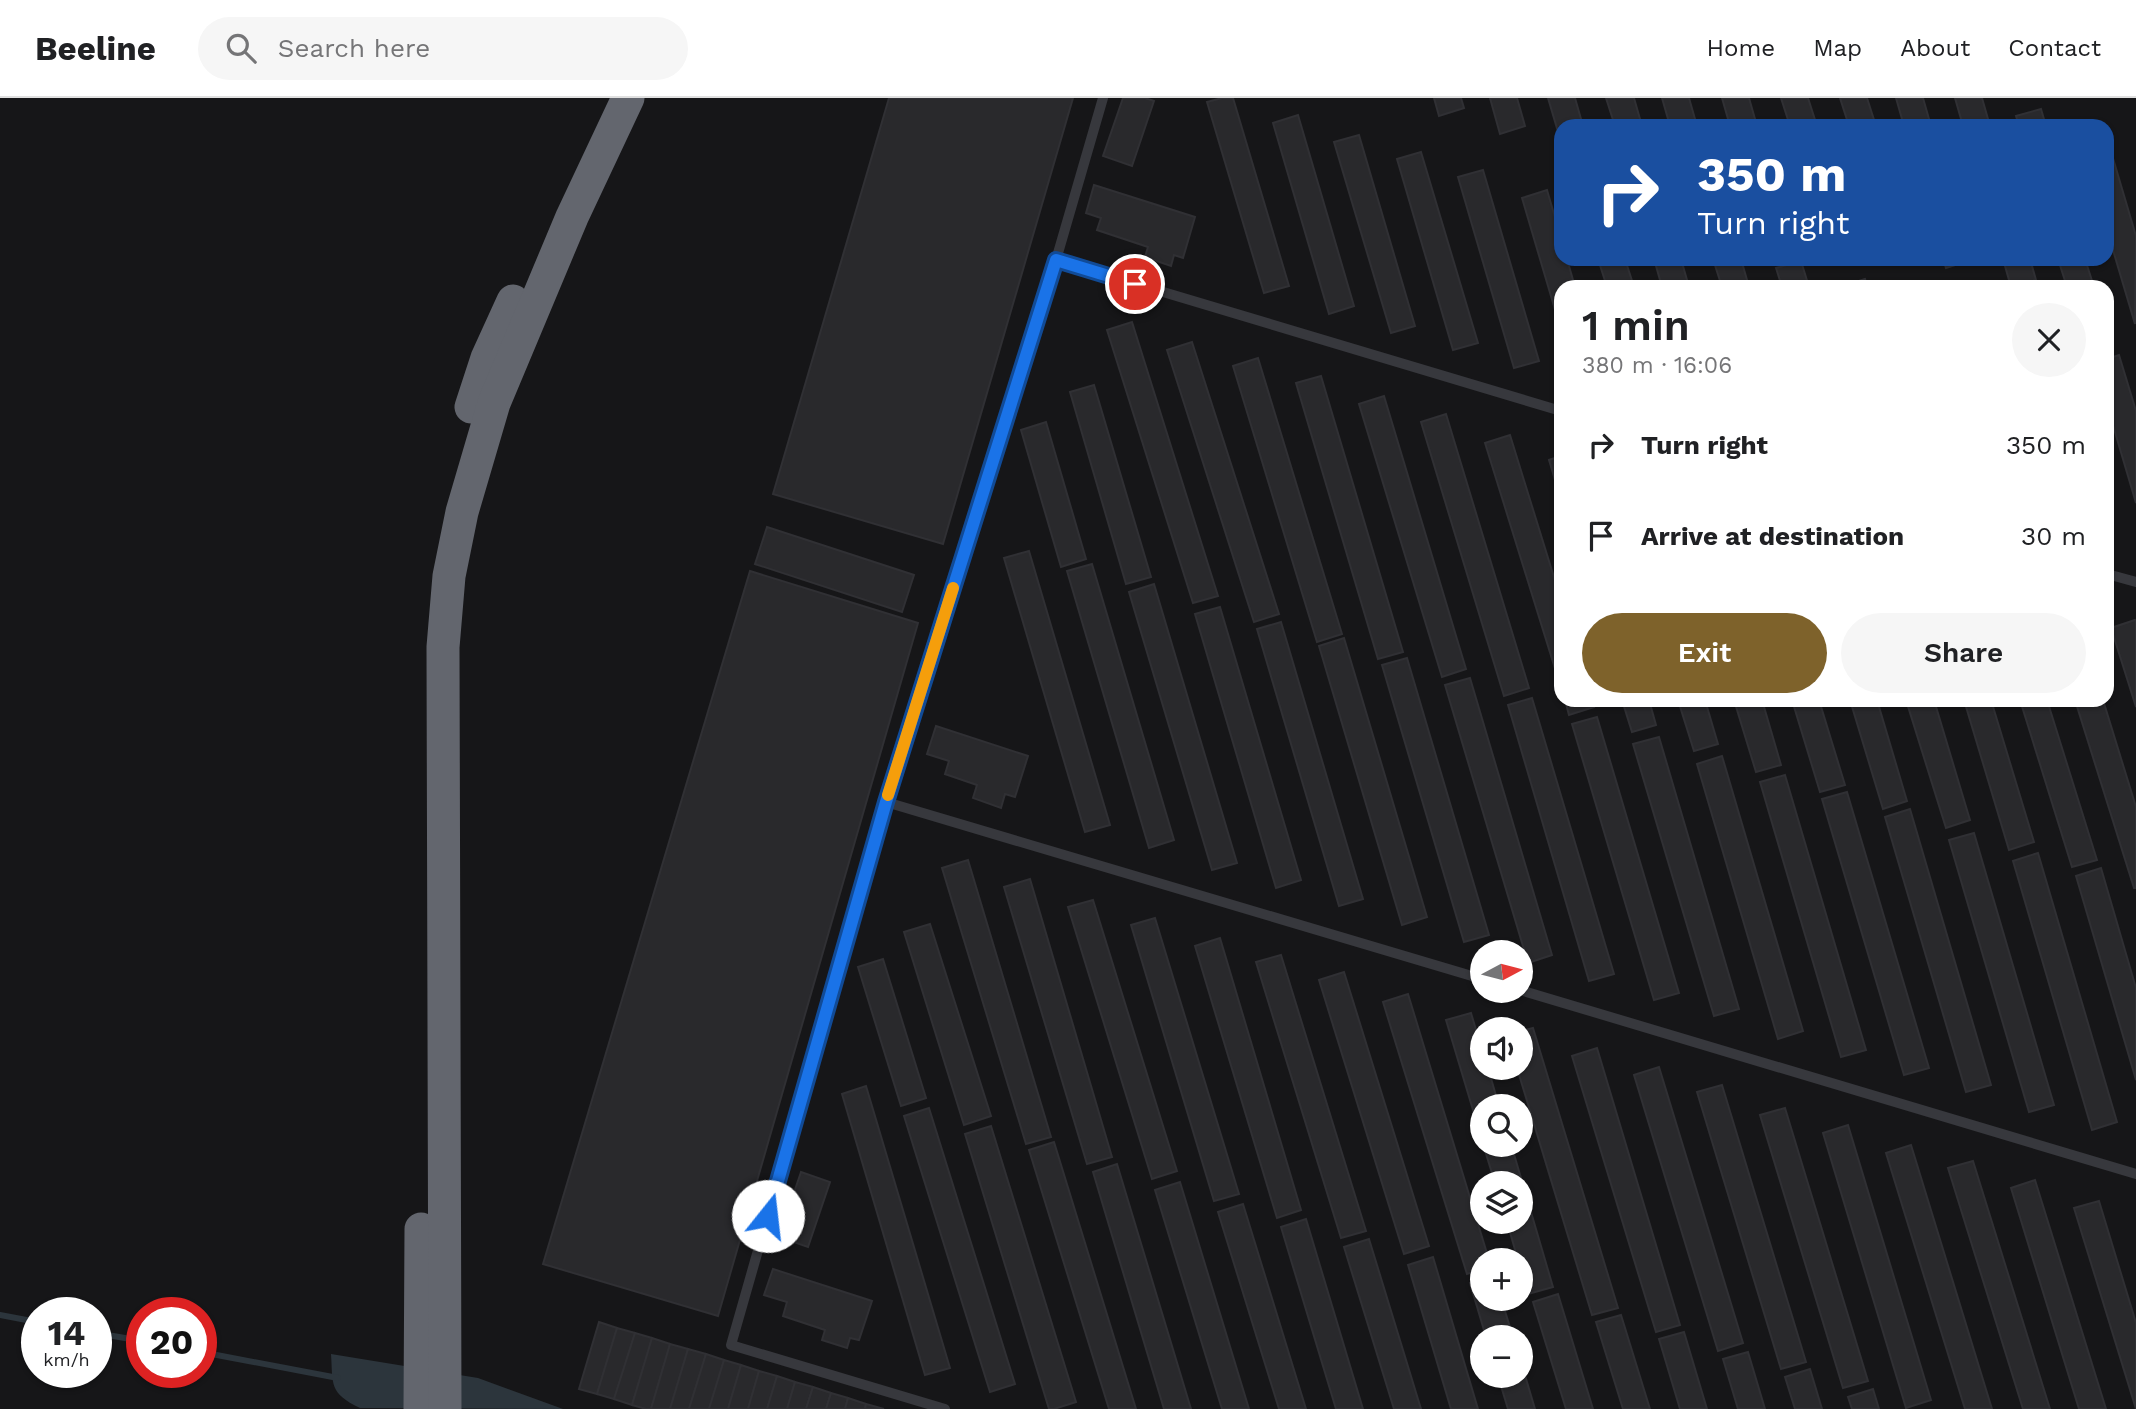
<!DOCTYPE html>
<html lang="en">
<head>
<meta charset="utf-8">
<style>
  :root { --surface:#fff; --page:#f6f6f6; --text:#202124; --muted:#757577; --line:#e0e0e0; --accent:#7e622b }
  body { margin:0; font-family:"Work Sans",sans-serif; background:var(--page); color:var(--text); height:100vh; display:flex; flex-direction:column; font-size:26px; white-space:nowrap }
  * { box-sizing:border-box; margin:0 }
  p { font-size:23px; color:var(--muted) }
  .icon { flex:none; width:38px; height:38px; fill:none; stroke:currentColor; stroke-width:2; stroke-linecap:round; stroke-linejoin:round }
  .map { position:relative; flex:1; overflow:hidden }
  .side { position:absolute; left:1554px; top:182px; width:560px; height:427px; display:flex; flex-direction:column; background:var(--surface); border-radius:21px; box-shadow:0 2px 5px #0004 }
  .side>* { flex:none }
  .top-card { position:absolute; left:1554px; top:21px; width:560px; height:147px; border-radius:21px; box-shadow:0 2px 5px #0004; background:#1a4fa0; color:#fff; overflow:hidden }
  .needle { width:46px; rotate:83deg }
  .buttons { position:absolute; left:1470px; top:842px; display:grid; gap:14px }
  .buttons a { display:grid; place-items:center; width:63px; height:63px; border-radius:50%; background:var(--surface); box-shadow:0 2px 5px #0004; font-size:35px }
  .speed { position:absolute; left:21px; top:1199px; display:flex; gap:14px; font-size:35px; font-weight:700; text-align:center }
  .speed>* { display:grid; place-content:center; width:91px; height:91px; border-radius:50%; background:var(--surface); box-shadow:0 2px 5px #0004; line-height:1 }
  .speed small { font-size:18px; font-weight:400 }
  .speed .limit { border:10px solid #d22; background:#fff; color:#111 }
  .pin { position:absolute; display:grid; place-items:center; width:60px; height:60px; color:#fff; margin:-30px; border:4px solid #fff; border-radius:50%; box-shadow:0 2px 7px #0007 }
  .me { position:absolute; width:77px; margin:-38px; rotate:16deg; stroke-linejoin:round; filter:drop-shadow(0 0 5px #0008) }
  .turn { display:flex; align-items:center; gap:24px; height:147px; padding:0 28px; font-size:32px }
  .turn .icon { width:91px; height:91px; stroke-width:2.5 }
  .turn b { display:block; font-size:49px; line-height:60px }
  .round { display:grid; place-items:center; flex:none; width:74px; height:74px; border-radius:37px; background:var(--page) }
  .overview { display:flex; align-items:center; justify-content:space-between; height:119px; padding:0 28px }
  h1 { font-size:42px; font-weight:600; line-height:52px }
  .action { display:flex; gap:14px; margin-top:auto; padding:14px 28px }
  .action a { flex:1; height:80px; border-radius:42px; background:var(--accent); color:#fff; font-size:28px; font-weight:600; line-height:80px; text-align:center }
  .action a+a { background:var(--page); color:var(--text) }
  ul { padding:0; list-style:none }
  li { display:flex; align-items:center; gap:21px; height:91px; padding:0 28px }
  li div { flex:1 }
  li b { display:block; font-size:26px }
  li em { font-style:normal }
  header { display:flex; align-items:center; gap:42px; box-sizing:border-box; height:98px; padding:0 35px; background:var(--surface); border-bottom:2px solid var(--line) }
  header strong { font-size:33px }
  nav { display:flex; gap:38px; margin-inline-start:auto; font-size:24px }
  .search { width:490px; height:63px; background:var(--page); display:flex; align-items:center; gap:18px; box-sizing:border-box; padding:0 24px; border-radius:38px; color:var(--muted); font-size:26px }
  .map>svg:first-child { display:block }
  .water { fill:#2c353c }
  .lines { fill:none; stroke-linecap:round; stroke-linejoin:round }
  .stream { stroke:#2c353c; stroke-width:6 }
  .building { fill:#29292c; stroke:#303034; stroke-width:2 }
  .lane { stroke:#37383d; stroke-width:10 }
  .highway { stroke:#63666e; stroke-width:33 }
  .route-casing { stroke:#114b97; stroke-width:18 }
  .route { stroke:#1a73e8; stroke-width:12 }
  .slow { stroke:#f59e0b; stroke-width:12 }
</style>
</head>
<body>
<header>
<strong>Beeline</strong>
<div class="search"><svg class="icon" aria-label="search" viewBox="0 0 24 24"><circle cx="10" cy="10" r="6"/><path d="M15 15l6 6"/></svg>Search here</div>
<nav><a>Home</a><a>Map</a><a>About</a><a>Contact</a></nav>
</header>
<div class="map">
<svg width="2136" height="1311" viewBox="0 0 2136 1311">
  <rect width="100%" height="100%" fill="#161618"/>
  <path class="water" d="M331,1256L478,1280L563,1311L360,1310C329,1295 333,1287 331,1256Z"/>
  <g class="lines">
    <g class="stream">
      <polyline points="0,1217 37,1224"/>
      <polyline points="96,1235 142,1243"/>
      <polyline points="201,1254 338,1280"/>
    </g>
  </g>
  <g class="building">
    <polygon points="889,0 1073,0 943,446 773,396"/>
    <polygon points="1123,0 1145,0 1154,3 1132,68 1103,58"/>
    <polygon points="1222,0 1233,0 1289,188 1264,195 1207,4"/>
    <polygon points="1434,0 1461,0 1464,10 1439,18"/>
    <polygon points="1490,0 1517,0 1525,28 1500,36"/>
    <polygon points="1548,0 1575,0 1583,28 1561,28 1561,44"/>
    <polygon points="1606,0 1634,0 1642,28 1615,28"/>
    <polygon points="1662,0 1689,0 1697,28 1670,28"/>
    <polygon points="1722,0 1749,0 1757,28 1730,28"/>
    <polygon points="1781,0 1808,0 1817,28 1790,28"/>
    <polygon points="1840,0 1867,0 1876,28 1849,28"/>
    <polygon points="1896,0 1923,0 1931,28 1904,28"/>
    <polygon points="1955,0 1982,0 1990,28 1963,28"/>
    <polygon points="2041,11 2046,28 2019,28 2016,18"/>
    <polygon points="1298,17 1354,208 1329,216 1273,25"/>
    <polygon points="1359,37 1415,228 1391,235 1334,44"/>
    <polygon points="2107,40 2136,138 2135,226 2107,132"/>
    <polygon points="1421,54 1478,245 1453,252 1397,61"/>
    <polygon points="1483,72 1539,263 1514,270 1458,79"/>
    <polygon points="1094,87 1195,119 1183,160 1174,157 1171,168 1145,159 1148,149 1097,132 1101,120 1086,115"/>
    <polygon points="1547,92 1561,140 1561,161 1567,161 1575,189 1561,189 1561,232 1522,100"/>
    <polygon points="1598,161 1625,161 1634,189 1607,189"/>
    <polygon points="1654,161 1681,161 1689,189 1662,189"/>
    <polygon points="1713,161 1741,161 1749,189 1722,189"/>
    <polygon points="1943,161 1970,161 1971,162 1946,170"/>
    <polygon points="2003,161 2030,161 2036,182 2011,189"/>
    <polygon points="2058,161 2085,161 2094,189 2067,189"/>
    <polygon points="1801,163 1809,189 1782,189 1776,170"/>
    <polygon points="1865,181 1868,189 1840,189"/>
    <polygon points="1132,224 1218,498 1193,505 1107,232"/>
    <polygon points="1192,244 1279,516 1254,524 1167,252"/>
    <polygon points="2119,257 2136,313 2136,405 2107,307 2107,261"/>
    <polygon points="1258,260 1342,536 1317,544 1233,268"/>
    <polygon points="1321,278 1403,554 1378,561 1296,285"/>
    <polygon points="1094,287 1151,479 1126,486 1070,294"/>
    <polygon points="1384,298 1466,571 1442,579 1359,306"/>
    <polygon points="1446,316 1529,590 1504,598 1421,324"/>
    <polygon points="1046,324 1086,461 1061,469 1021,332"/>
    <polygon points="1510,337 1561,502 1561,590 1485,345"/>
    <polygon points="1561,358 1561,402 1549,362"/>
    <polygon points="767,429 914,477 902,514 755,466"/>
    <polygon points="1029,453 1110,727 1085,734 1004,460"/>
    <polygon points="1092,466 1174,742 1149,750 1067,473"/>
    <polygon points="750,473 918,525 718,1218 543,1166"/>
    <polygon points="1154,486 1237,765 1212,772 1129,494"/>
    <polygon points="1220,509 1301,782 1276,790 1195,516"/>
    <polygon points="2135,522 2136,523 2136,609 2111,530"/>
    <polygon points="1281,524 1363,801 1339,808 1257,531"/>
    <polygon points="1344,540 1427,819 1402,827 1319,548"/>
    <polygon points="1407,560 1489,837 1464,844 1382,567"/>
    <polygon points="1470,580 1552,857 1528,865 1445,587"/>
    <polygon points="1532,600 1614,876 1589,883 1508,607"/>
    <polygon points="1565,602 1592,602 1594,609 1569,617"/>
    <polygon points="1622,602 1649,602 1656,627 1632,634"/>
    <polygon points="1678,602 1705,602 1718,646 1694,653"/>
    <polygon points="1734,602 1762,602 1781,667 1756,674"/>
    <polygon points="1792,602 1819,602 1845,687 1820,694"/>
    <polygon points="1850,602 1877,602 1907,703 1883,711"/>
    <polygon points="1906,602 1934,602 1970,722 1946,730"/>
    <polygon points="1964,602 1991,602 2034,744 2009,752"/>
    <polygon points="2020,602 2047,602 2097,762 2072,769"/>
    <polygon points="2075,602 2103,602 2136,709 2136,790 2134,790"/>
    <polygon points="1597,619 1679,895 1654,902 1572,626"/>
    <polygon points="936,628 1028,658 1015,699 1005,696 1001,710 973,700 977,687 945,676 949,663 927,656"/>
    <polygon points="1659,639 1739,911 1714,918 1633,646"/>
    <polygon points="1722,658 1803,933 1778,941 1697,666"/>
    <polygon points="1785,677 1866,952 1841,959 1760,684"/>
    <polygon points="1847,694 1929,970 1904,977 1822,701"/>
    <polygon points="1910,711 1991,987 1966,994 1885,719"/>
    <polygon points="1974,735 2054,1007 2029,1014 1949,742"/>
    <polygon points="2038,755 2117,1024 2092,1032 2013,763"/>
    <polygon points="968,762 1051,1039 1026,1046 942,770"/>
    <polygon points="2101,770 2136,890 2136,982 2076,778"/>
    <polygon points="1030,781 1112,1059 1087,1066 1004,789"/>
    <polygon points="1093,802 1177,1073 1152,1081 1068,809"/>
    <polygon points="1155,820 1239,1096 1214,1103 1131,827"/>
    <polygon points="930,826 991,1018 964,1027 904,834"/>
    <polygon points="1220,840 1301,1112 1277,1120 1195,848"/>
    <polygon points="1281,857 1366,1133 1341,1140 1256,864"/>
    <polygon points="883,861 926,1000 901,1008 858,869"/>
    <polygon points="1344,874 1429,1148 1404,1156 1319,882"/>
    <polygon points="1408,896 1489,1162 1482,1162 1482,1171 1467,1176 1383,904"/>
    <polygon points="1471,915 1482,952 1482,970 1488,970 1499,1008 1482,1008 1482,1042 1446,922"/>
    <polygon points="1533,930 1618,1210 1592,1217 1517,970 1521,970 1521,933"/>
    <polygon points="1597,950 1680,1227 1656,1234 1572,958"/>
    <polygon points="1659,969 1743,1245 1718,1253 1634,977"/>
    <polygon points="1722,987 1806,1264 1781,1271 1697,994"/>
    <polygon points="866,988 950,1270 925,1277 842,996"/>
    <polygon points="929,1010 1015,1286 990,1294 904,1018"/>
    <polygon points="1785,1010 1868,1283 1843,1290 1760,1017"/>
    <polygon points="1848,1027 1931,1302 1906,1310 1823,1035"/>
    <polygon points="991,1028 1076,1304 1054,1311 1049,1311 965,1036"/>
    <polygon points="1054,1044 1136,1311 1109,1311 1029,1052"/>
    <polygon points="1483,1046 1511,1046 1553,1189 1528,1196 1521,1171 1521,1162 1518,1162 1507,1124 1521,1124 1521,1085 1495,1085"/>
    <polygon points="1911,1047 1992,1311 1965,1311 1886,1055"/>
    <polygon points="1973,1063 2050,1311 2023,1311 1948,1070"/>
    <polygon points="1117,1066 1191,1311 1164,1311 1093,1074"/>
    <polygon points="801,1074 830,1084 808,1149 779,1139"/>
    <polygon points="2035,1082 2106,1311 2079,1311 2011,1090"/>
    <polygon points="1180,1084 1249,1311 1222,1311 1155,1092"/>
    <polygon points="2099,1103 2136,1225 2136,1311 2074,1110"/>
    <polygon points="1243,1106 1306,1311 1279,1311 1218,1114"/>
    <polygon points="1306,1121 1363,1311 1336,1311 1281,1129"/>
    <polygon points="1369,1141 1421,1311 1394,1311 1344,1149"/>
    <polygon points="1433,1159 1478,1311 1451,1311 1408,1167"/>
    <polygon points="773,1171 872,1203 859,1242 850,1240 847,1250 822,1242 825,1232 783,1218 787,1204 764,1197"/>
    <polygon points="1482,1181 1482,1200 1501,1200 1513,1239 1486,1239 1470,1185"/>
    <polygon points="1558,1196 1593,1311 1566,1311 1533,1204"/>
    <polygon points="1621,1217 1650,1311 1623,1311 1596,1224"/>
    <polygon points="599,1224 617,1230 597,1296 579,1291"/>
    <polygon points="617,1230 635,1235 614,1301 597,1296"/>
    <polygon points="1684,1234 1707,1311 1680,1311 1659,1241"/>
    <polygon points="635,1235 652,1240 632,1307 614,1301"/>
    <polygon points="652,1240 670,1246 651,1311 646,1311 632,1307"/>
    <polygon points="670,1246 688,1251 670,1311 651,1311"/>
    <polygon points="688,1251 706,1256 689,1311 670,1311"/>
    <polygon points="1748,1254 1765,1311 1738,1311 1723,1261"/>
    <polygon points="706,1256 724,1262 709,1311 689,1311"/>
    <polygon points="724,1262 741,1267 728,1311 709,1311"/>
    <polygon points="1521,1264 1535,1311 1508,1311 1498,1278 1521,1278"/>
    <polygon points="741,1267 759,1273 748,1311 728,1311"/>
    <polygon points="1810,1271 1822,1311 1795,1311 1785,1279"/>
    <polygon points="759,1273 777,1278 767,1311 748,1311"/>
    <polygon points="777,1278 795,1284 787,1311 767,1311"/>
    <polygon points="795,1284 813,1289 806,1311 787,1311"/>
    <polygon points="813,1289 831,1295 826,1311 806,1311"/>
    <polygon points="1873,1291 1879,1311 1852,1311 1848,1299"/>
    <polygon points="831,1295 848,1300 845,1311 826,1311"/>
    <polygon points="848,1300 866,1306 865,1311 845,1311"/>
    <polygon points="866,1306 884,1311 865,1311"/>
  </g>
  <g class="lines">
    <g class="lane">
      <polyline points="1056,162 1561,313"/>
      <polyline points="2107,476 2136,484"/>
      <polyline points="886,704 1482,881"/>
      <polyline points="1520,892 2136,1076"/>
      <polyline points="945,1311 731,1247 886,704 1056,162 1103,0"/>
    </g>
    <g class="highway">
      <polyline points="471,309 487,260 513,203"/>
      <polyline points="420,1311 421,1131"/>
      <polyline points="445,1311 443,549 449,478 462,414 494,305 572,119 628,0"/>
    </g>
  </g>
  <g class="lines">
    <defs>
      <polyline id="route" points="768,1118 886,704 1056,162 1135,186"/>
    </defs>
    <use href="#route" class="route-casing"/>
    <use href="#route" class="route"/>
    <polyline class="slow" points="888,697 953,490"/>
  </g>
</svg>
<div class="buttons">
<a><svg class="needle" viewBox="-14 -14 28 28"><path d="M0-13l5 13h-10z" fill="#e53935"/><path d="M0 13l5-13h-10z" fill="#757577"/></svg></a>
<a><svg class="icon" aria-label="sound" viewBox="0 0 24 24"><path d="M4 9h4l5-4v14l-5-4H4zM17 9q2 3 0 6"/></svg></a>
<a><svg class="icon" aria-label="search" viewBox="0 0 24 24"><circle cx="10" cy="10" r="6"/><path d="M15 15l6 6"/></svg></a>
<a><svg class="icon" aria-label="layers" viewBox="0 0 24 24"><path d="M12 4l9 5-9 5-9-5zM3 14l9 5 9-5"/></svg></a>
<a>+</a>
<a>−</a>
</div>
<div class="speed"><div>14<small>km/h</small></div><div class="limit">20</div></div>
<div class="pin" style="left:1135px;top:186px;background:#d93025"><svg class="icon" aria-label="arrive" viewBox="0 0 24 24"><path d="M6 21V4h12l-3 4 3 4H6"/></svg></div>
<svg class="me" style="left:768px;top:1118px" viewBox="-20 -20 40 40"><circle r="19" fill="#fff"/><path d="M0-13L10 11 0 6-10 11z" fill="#1a73e8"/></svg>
<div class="top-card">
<div class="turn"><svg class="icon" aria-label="right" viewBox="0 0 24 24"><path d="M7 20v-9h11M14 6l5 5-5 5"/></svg><div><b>350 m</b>Turn right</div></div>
</div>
<section class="side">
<div class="overview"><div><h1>1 min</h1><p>380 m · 16:06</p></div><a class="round"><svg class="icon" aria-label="close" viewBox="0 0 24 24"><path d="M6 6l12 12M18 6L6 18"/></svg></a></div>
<ul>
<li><svg class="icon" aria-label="right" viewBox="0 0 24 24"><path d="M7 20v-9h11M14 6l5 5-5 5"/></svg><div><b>Turn right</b></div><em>350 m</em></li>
<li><svg class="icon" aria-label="arrive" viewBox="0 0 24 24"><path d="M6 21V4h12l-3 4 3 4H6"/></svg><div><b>Arrive at destination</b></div><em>30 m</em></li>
</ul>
<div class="action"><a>Exit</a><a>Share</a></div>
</section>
</div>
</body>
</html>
